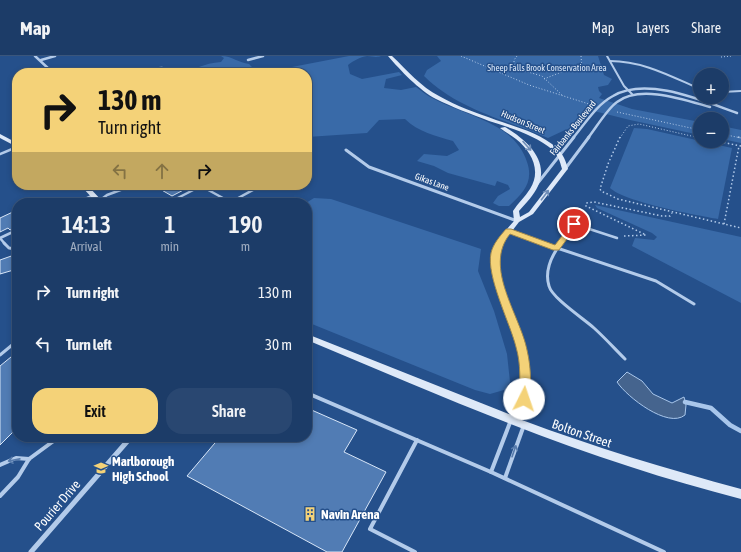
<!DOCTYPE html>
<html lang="en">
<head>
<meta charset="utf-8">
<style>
  :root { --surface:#1c3c68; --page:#294771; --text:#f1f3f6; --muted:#a0adc0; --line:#3a567c; --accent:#f4d278 }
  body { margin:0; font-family:"Asap Condensed",sans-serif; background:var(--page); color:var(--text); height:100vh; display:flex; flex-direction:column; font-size:15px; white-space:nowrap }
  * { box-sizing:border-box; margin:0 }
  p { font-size:13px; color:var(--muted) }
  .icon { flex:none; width:22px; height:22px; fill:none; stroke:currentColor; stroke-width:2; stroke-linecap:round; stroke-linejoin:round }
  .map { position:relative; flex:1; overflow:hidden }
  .sheet { position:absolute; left:12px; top:142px; width:300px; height:244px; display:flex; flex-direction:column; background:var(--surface); border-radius:16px; box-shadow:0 2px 6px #0003,0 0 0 1px var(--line) }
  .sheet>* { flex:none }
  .top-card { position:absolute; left:12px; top:12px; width:300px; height:122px; border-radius:16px; box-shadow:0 2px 6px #0003,0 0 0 1px var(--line); background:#f4d278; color:#111; overflow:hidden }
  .buttons { position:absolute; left:693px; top:12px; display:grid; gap:8px }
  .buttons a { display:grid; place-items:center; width:36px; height:36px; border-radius:50%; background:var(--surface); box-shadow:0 2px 6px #0003,0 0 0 1px var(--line); font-size:20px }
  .pin { position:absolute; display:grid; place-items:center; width:34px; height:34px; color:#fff; margin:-17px; border:2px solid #fff; border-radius:50%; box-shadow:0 1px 4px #0007 }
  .me { position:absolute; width:44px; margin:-22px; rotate:4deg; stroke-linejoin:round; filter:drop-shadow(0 0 3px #0008) }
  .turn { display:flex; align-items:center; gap:14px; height:84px; padding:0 20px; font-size:18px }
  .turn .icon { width:52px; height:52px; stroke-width:2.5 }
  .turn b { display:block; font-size:28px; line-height:34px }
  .lanes { display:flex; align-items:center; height:38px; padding:0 20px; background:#0003; justify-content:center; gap:20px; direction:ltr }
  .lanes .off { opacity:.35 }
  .eta { display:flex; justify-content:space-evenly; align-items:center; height:68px; text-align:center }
  .eta b { font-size:24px; font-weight:600; line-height:28px }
  .action { display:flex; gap:8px; margin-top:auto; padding:8px 20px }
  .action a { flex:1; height:46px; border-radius:16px; background:var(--accent); color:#111; font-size:16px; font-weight:600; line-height:46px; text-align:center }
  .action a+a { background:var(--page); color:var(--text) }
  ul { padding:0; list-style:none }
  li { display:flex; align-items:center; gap:12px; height:52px; padding:0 20px }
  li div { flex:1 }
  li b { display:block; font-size:15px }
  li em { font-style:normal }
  header { display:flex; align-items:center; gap:24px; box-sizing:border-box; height:56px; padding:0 20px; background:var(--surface); border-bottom:1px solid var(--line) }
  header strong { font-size:19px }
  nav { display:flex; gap:22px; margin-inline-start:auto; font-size:14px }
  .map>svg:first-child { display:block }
  .green { fill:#396aa8 }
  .water { fill:#45648e; stroke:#a8c6eb }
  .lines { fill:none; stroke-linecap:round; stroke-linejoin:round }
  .stream { stroke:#a8c6eb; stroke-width:4.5 }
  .building { fill:#517cb4; stroke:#d8e6f8 }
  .path-far1 { stroke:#b3cbea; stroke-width:1; stroke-dasharray:1 2; stroke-linecap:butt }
  .path { stroke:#b3cbea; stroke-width:1.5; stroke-dasharray:1.5 2.5; stroke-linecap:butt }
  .lane-far3 { stroke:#b3cbea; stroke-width:2 }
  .lane-far2 { stroke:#b3cbea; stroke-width:2.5 }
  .lane-far1 { stroke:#b3cbea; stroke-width:3 }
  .lane { stroke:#b3cbea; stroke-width:4 }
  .street-far2 { stroke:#b3cbea; stroke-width:2.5 }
  .street-far1 { stroke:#b3cbea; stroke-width:3 }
  .street { stroke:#b3cbea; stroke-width:5 }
  .secondary { fill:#dee9f8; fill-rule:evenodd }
  .oneway { stroke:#6f8db7 }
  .oneway2 { stroke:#577bac }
  .route { fill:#f4d278; stroke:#9f884e }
  .labels { text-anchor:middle; stroke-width:3; stroke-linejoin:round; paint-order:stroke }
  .far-park-label { font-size:9px; fill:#d8e6f8; stroke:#25508b }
  .far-street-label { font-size:9px; fill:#fff; stroke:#25508b }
  .near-street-label { font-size:13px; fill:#fff; stroke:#25508b }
  .near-poi-label { font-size:13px; font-weight:bold; fill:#fff; stroke:#25508b; text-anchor:start }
</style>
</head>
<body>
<header>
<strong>Map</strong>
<nav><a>Map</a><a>Layers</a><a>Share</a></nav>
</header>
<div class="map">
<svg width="741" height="496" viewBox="0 0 741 496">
  <rect width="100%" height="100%" fill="#25508b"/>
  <g class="green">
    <path d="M221,0C232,0 239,7 249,8L255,14L266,16L349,0H381C375,2 373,0 367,0C360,1 353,5 348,9L350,18L362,23L399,16L402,19L386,23L384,32L401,34L416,31C422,35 427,40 434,43C466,60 515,67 527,106C534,126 523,137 509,150H499L493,147L498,140L510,133L508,129L497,125L495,130L448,117L434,110L417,105L424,98L447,100L459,94L453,85C436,80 418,76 405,63L379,64L367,77L307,81V17H175C192,15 204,7 221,6L224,2Z"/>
    <path d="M437,0H598L604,19L612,23L608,29L598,31L599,35L602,38L599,42L632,53L700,66V79L630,64L590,54L578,70L565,74L548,82C506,64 457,53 424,20L427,14L441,5Z"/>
    <polygon points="722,70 741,74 741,87 722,83"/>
    <path d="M634,72L647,73L732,92L718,163C695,159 625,146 610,132Z"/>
    <polygon points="314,142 331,143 481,193 478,215 494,255 507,298 510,326 504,334 490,338 475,334 307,266 306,147"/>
    <polygon points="595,149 741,181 741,247 632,190 635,182 654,184 657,181 652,177 597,152"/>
  </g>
  <path class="water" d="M627,316L642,325L653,338L672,347L684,341L686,349L685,359C668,373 627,341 617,326Z"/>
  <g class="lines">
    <polyline class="stream" points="685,346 711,352 730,369 741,375"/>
  </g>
  <g class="building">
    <polygon points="153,129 193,129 172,140"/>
    <polygon points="17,154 17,171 10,174 8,172 0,176 0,162"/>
    <polygon points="17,198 17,213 0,218 0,204"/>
    <polygon points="17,296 17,372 0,389 0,310"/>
    <polygon points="307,352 357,374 344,396 386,416 342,496 327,496 187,420 220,381 307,381"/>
  </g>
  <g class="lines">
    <g class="path-far1">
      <polyline points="461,0 529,29 592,49"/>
      <polyline points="517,0 514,4 514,12 542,20 563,40"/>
      <polyline points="721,1 732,0"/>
      <polyline points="544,23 569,13 582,12 581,0"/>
      <polyline points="617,56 700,74"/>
      <polyline points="722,78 741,82"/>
      <polyline points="620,82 628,70 639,68 700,82"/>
    </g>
    <g class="path">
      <polyline points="620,81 608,108 600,133 601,135 618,143 741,172"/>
      <polyline points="697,81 700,82"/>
      <polyline points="738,81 741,82"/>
      <polyline points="716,85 741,90"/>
      <polyline points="724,168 739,90"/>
      <polyline points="624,180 646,179 586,150 586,147 594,146 662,160 670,160 672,157"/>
    </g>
    <g class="lane-far3">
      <polyline points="607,0 624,30 633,39"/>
      <path d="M610,5C643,5 670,20 700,33"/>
      <polyline points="722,36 741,35"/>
    </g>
    <g class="lane-far2">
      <polyline points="0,98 17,91"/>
      <polyline points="99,145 107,139 134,129"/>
      <polyline points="231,146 262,129"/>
      <polyline points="76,147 94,139"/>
      <polyline points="168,147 201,130 232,147"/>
      <polyline points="508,175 545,188"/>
      <polyline points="5,188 0,182 17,174"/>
      <polyline points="560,188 574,168 617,182"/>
    </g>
    <g class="lane-far1">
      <polyline points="4,187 9,192 17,193"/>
      <polyline points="542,187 656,225 694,248"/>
      <path d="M561,187C552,199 544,214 549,230C552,242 584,263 594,272C605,282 615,293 625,303"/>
      <polyline points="0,299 17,285"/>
    </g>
    <g class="lane">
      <polyline points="307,337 491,416 664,496"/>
      <polyline points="0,409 16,402 29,403"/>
      <polyline points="491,416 511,364"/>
      <polyline points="505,422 524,369"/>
      <polyline points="0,440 18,421 29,403 59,381"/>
      <polyline points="415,496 370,473 417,384"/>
    </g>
    <g class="street-far2">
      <polyline points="35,0 50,14 59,17"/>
      <polyline points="41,4 55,0"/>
      <polyline points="248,4 263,0"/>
      <polyline points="97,17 162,12"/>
      <path d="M573,82C585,68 596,49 613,40C647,20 703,45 737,57"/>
      <path d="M588,82C596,72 607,53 617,46C640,28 685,44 710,51"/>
    </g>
    <g class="street-far1">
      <polyline points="346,94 369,111 517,165"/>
      <polyline points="565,113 589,81"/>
      <polyline points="537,128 574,81"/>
    </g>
    <polyline class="street" points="31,496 131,381"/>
    <g class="secondary">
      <path d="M388,0H392C407,14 421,31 439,40C456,50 477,57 496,64C516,71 540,77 557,92C563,98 566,105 568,113L567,114L533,158L519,166L505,184L499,197L501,223L522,280L528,305L531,331L522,364C594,391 667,413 741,433V443C704,433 667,423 631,411C520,375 414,329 307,284V278L514,360L521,331L520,305L514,280L493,223L491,197L500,181L514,165L513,155C518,147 525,141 530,133C542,114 531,95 516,83C511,79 505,76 500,72L505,71C525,83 550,104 538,130C534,139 526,147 519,155L520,161L529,156L562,113C560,105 558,100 553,94C535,79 511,72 489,65C471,58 452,51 436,43C419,34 400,14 388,0Z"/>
      <polygon points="0,78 17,87 17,91 0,82"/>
      <polygon points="80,129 87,129 104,147 97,147"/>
    </g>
  </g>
  <defs><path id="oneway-shaft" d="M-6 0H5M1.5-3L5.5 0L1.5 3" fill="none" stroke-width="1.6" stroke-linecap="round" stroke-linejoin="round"/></defs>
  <g class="oneway">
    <use href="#oneway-shaft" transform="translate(527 90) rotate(48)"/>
    <use href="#oneway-shaft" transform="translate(545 139) rotate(-53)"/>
  </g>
  <g class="oneway2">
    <use href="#oneway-shaft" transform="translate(514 395) rotate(-71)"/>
    <use href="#oneway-shaft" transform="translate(14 404) rotate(169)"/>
  </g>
  <path class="route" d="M572,167L578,168L559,194H553L510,178C483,211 520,259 527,294C531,311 531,326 530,343L528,346H521L519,343C520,326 521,308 516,291C510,267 486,220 491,197C493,188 500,180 506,173H511L555,189Z"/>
  <defs>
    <symbol id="school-bare" viewBox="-9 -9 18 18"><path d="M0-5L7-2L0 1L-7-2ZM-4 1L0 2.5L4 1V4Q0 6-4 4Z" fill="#f4d278" stroke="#25508b" stroke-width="2.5" paint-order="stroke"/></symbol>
    <symbol id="building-bare" viewBox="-9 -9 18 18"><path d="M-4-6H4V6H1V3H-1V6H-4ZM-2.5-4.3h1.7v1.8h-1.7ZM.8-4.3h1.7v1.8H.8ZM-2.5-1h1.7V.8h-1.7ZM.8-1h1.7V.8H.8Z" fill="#f4d278" stroke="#25508b" stroke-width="2.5" paint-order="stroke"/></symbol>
  </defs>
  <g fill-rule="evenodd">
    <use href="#school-bare" x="91" y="402" width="20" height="20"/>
    <use href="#building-bare" x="300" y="448" width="20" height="20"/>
  </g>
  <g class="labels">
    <g class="far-park-label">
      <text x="547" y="15">Sheep Falls Brook Conservation Area</text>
    </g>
    <g class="far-street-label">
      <text transform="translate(523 66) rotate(23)" y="3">Hudson Street</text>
      <text transform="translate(573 72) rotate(-51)" y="3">Fairbanks Boulevard</text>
      <text transform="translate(432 126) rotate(20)" y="3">Gikas Lane</text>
    </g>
    <g class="near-street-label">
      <text transform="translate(582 377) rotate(19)" y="5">Bolton Street</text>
      <text transform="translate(57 449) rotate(-49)" y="5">Pourier Drive</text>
    </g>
    <g class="near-poi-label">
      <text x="112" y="410">Marlborough<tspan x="112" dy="15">High School</tspan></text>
      <text x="321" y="463">Navin Arena</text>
    </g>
  </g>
</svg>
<div class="buttons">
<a>+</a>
<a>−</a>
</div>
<div class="pin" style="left:574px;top:168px;background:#d93025"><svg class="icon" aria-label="arrive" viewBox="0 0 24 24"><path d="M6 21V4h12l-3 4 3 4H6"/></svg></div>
<svg class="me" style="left:524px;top:343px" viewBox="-20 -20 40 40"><circle r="19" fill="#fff"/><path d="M0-13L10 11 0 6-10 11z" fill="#f4d278"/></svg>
<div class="top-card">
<div class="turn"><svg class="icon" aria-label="right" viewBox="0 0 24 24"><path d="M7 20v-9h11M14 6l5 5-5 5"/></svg><div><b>130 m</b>Turn right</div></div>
<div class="lanes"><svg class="icon off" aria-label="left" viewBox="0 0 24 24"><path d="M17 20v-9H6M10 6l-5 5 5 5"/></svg><svg class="icon off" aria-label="ahead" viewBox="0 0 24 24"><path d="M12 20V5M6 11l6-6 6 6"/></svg><svg class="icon" aria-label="right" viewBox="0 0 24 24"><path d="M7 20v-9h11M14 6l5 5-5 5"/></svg></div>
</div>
<section class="sheet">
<div class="eta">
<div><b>14:13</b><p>Arrival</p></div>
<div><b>1</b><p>min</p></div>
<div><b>190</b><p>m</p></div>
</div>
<ul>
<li><svg class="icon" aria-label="right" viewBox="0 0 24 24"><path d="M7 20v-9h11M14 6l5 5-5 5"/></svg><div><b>Turn right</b></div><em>130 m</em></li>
<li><svg class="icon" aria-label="left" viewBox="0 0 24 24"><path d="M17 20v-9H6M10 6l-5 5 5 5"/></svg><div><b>Turn left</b></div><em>30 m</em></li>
</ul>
<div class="action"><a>Exit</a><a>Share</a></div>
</section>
</div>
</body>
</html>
